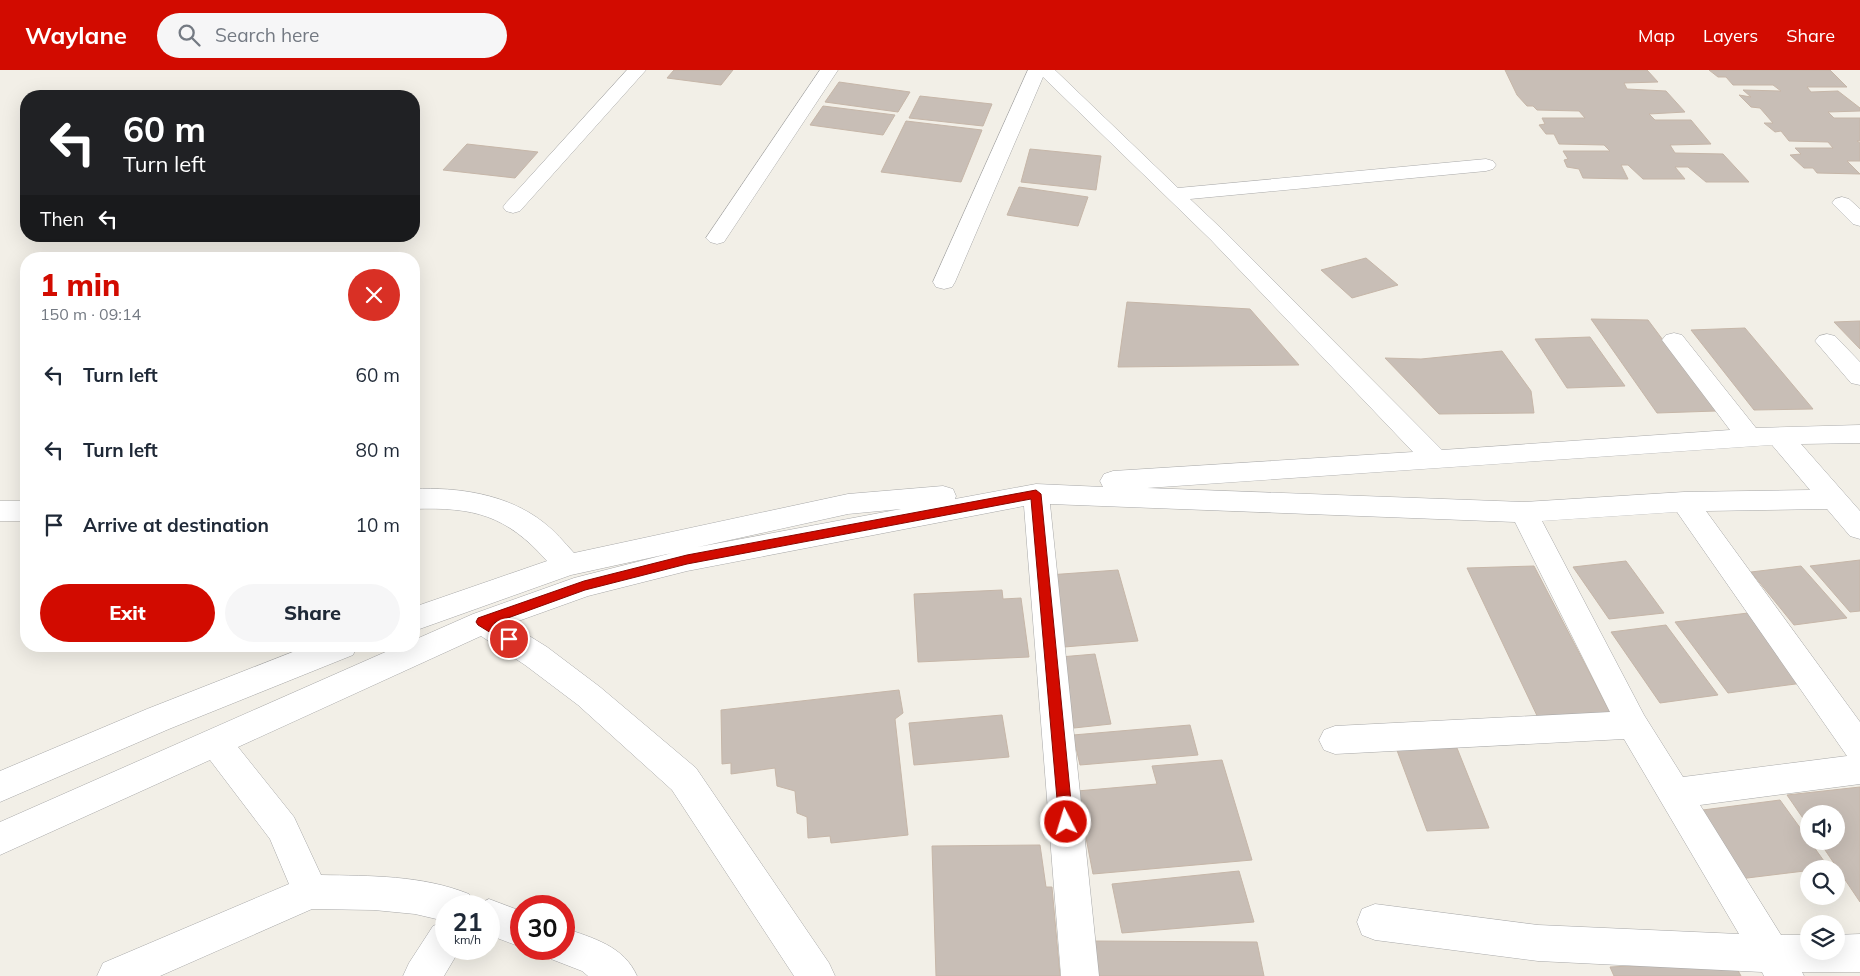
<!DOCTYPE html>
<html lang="en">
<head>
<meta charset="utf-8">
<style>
  :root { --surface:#fff; --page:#f6f6f7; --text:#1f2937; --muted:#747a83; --accent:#d20b00 }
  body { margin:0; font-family:Mulish,sans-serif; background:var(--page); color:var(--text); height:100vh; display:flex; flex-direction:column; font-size:19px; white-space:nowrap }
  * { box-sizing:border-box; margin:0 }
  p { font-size:16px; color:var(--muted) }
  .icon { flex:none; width:28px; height:28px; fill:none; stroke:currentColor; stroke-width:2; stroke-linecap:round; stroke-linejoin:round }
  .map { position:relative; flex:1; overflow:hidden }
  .drawer { position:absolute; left:20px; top:182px; width:400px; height:400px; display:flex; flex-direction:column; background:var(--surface); border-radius:20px; box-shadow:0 5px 20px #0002 }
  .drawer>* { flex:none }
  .hud { position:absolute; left:20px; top:20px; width:400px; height:152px; border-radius:20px; box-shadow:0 5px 20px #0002; background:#202124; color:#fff; overflow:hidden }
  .tools { position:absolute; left:1800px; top:735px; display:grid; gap:10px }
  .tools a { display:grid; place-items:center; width:45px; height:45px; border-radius:50%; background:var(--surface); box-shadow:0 5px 20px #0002; font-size:25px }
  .speed { position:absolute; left:435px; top:825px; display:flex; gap:10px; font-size:25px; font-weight:700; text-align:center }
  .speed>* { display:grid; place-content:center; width:65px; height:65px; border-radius:50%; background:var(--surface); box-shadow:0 5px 20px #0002; line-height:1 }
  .speed small { font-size:12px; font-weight:400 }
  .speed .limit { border:8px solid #d22; background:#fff; color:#111 }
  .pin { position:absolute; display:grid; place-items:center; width:42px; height:42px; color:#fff; margin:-21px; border:2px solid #fff; border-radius:50%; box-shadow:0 1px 5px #0007 }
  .me { position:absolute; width:55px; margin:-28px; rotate:355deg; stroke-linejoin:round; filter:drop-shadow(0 0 4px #0008) }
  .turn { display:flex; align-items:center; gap:18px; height:105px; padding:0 20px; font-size:22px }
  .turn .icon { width:65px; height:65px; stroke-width:2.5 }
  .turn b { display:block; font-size:35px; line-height:42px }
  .then { display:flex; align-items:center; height:48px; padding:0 20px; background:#0003; gap:10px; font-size:19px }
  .round { display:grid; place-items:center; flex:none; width:52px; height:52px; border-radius:26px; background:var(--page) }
  .headline { display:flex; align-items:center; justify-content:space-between; height:85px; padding:0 20px }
  h1 { font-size:30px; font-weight:800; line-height:38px; color:var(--accent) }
  .primary-button { display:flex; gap:10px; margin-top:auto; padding:10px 20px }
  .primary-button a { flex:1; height:58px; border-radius:30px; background:var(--accent); color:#fff; font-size:20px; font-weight:800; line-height:58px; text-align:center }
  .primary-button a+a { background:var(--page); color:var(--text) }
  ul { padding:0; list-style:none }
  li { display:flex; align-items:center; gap:15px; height:75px; padding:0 20px }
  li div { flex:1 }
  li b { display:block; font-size:19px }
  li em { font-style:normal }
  header { display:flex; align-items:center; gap:30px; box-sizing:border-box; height:70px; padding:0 25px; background:var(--accent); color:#fff }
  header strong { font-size:24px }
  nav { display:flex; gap:28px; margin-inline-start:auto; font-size:18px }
  .search { width:350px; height:45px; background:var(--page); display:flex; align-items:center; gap:12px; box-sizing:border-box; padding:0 18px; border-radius:28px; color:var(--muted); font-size:19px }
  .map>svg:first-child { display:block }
  .building { fill:#c8beb6; stroke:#c6b6a8 }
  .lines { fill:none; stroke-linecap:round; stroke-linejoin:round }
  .street-casing { stroke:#a8a8a8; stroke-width:1 }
  .street { fill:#fff; fill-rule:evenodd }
  .route { fill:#d20b00; stroke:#880700 }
</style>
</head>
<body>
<header>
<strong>Waylane</strong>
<div class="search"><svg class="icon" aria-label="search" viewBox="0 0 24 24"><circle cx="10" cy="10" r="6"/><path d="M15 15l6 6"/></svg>Search here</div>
<nav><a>Map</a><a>Layers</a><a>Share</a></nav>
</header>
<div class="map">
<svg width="1860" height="906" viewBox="0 0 1860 906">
  <rect width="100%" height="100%" fill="#f2efe7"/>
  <g class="building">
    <polygon points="674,0 733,0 721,15 667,8"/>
    <polygon points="1505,0 1647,0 1658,12 1624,13 1627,19 1666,21 1685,42 1649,44 1655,50 1691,50 1711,74 1670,75 1675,83 1723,84 1749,112 1706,112 1688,97 1675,97 1685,109 1643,109 1628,95 1621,95 1628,109 1583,108 1579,99 1567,97 1564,90 1568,89 1563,81 1610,81 1604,75 1559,74 1554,64 1546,64 1539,55 1545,54 1542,48 1585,48 1579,41 1537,40 1533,36 1527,36 1517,25"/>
    <polygon points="1709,0 1830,0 1847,17 1807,17 1811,22 1838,21 1860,38 1860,41 1828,42 1834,48 1860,48 1860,71 1857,71 1860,73 1860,91 1847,91 1860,104 1817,103 1813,98 1804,98 1790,85 1801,84 1795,78 1833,78 1828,72 1789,71 1781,61 1775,62 1764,53 1773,53 1760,38 1751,37 1739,25 1751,27 1743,20 1781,21 1773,15 1733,15 1726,7 1718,7"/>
    <polygon points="839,12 910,22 898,42 825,32"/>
    <polygon points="920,26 992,34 983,56 909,48"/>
    <polygon points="823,36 895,45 883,65 810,55"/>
    <polygon points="906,51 982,60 961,112 881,102"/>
    <polygon points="467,74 538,82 515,108 443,100"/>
    <polygon points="1030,79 1101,86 1096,120 1021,112"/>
    <polygon points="1019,117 1088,127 1078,156 1007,145"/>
    <polygon points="1366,188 1398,215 1352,228 1321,200"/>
    <polygon points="1127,232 1250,239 1299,295 1118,297"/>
    <polygon points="1591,249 1648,250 1716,341 1657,343"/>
    <polygon points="1860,251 1860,279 1834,252"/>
    <polygon points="1745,258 1813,339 1754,340 1691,260"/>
    <polygon points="1590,267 1625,316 1567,318 1535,269"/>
    <polygon points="1502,281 1531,321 1534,343 1439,344 1385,288 1421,289"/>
    <polygon points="1860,490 1860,541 1850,542 1810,496"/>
    <polygon points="1626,491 1664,543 1609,549 1573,497"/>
    <polygon points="1534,496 1614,650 1540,652 1467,498"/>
    <polygon points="1801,496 1847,548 1794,555 1751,502"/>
    <polygon points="1118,500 1138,571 1064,577 1048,505"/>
    <polygon points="1002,520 1003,529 1021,528 1029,587 918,592 914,524"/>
    <polygon points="1748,543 1803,613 1728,623 1675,552"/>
    <polygon points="1666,555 1718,625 1660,633 1611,562"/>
    <polygon points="1095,584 1111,654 1074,658 1060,587"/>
    <polygon points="899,620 903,643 895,649 908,765 831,773 830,766 808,768 807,747 797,743 795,721 777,716 775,698 731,704 731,693 722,694 721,640"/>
    <polygon points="1002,645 1009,687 914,695 909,653"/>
    <polygon points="1190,655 1198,685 1080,695 1073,665"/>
    <polygon points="1455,673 1489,758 1427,761 1395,675"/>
    <polygon points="1222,690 1252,790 1093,804 1077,721 1157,714 1152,696"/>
    <polygon points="1860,717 1860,832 1819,771 1836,771 1836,744 1809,744 1809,757 1787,725"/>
    <polygon points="1780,730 1829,798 1739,809 1695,741"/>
    <polygon points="1040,775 1046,817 1052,817 1060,906 936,906 932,776"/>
    <polygon points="1239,801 1254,852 1122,863 1112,814"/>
    <polygon points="1093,871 1257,872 1264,906 1097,906"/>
    <polygon points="1733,891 1741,906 1614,906 1610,897"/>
  </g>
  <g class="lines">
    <defs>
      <g id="street">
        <polygon points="627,0 646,0 520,141 513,143 506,141 503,137 506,133"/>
        <polygon points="820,0 838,0 724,172 717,174 710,172 706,168"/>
        <path d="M1028,0H1055L1178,118L1486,89L1493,91L1496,95L1493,99L1486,101L1190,129L1225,162L1442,380L1730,360L1662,270L1666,265L1674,263L1682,265L1756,358L1860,355V373L1801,374L1860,441V469L1850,466L1827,439L1706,441L1860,652V714L1700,735L1781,865H1809V881H1836V865L1860,864V902H1802L1804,906H1764L1762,902L1538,891L1375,870L1362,865L1357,852L1362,839L1375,834L1538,855L1739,864L1624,669L1335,684L1324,680L1319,670L1324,660L1335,656L1610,642L1515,452L1050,434L1099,906H1061L1024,436L687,501L588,526L510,554L547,577L600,617L696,698L829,893L835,906H794L672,720L578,635L525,595L481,566L238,677L294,747L321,805C370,806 422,805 469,824L474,836H446V879H460L444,906H403L409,893L433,856L445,851L415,844L374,840L312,839L160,906H97L103,893L289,814L270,769L210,690L0,785V752L399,576H414V570L473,544L574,508L672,483L571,505L414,561V537L547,491C506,445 474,437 414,439V419C458,417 507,424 543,452C555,461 564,472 574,483L848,424L943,416L953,419L956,426L955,429L1036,414L1103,417L1100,411L1104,404L1113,401L1413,382L1211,170L1043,7L955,212L952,217L944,219L936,217L933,212ZM1772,375L1810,420L1684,422L1524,432L1147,418ZM901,439L698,477L848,444ZM1677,442L1847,686L1683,707L1644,645L1542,451Z"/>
        <polygon points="1842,127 1849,129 1860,139 1860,156 1853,154 1832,133 1835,129"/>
        <polygon points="1827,264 1835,266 1860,292 1860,315 1851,313 1815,271 1819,266"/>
        <rect x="0" y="431" width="26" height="20"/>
        <polygon points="308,576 357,576 353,585 169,659 0,732 0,701 147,639"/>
        <polygon points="489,829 521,841 521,877 489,865 489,836 475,836"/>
        <path d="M564,858C593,868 624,876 637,906H588L582,901L551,889L547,879H564Z"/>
      </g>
    </defs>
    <use href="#street" class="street-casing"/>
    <use href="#street" class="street"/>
  </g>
  <polygon class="route" points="1036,420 1041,424 1073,752 1071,756 1066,758 1061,756 1059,752 1031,429 687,494 585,520 494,553 514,565 515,569 514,573 509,574 478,555 476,552 478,548 584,511 687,485"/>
</svg>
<div class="tools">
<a><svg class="icon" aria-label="sound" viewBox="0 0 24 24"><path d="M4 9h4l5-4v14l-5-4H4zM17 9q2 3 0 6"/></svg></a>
<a><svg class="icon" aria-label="search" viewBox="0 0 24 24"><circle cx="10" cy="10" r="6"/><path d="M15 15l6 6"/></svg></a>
<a><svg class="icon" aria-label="layers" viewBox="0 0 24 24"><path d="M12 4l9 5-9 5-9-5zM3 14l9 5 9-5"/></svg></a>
</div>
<div class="speed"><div>21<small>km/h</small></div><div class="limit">30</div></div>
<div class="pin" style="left:509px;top:569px;background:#d93025"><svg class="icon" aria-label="arrive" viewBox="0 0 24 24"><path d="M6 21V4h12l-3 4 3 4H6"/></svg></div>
<svg class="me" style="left:1066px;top:752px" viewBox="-20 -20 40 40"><circle r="17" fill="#d20b00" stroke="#fff" stroke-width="3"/><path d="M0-11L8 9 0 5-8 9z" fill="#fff"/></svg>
<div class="hud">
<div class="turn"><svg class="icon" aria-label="left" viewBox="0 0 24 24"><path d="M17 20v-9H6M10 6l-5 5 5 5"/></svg><div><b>60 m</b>Turn left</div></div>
<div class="then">Then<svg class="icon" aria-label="left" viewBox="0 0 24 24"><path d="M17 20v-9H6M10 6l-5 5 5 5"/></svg></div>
</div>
<section class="drawer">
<div class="headline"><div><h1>1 min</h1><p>150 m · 09:14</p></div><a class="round" style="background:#d93025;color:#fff"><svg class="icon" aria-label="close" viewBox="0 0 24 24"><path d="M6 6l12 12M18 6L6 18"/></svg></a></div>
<ul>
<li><svg class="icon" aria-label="left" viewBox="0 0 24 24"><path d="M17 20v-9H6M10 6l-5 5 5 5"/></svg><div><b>Turn left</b></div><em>60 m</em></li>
<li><svg class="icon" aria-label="left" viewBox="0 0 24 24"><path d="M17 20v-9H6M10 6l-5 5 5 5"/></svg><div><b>Turn left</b></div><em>80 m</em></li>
<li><svg class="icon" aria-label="arrive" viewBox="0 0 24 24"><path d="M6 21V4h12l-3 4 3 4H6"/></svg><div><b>Arrive at destination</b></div><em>10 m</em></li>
</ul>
<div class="primary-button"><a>Exit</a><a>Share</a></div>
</section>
</div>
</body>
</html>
